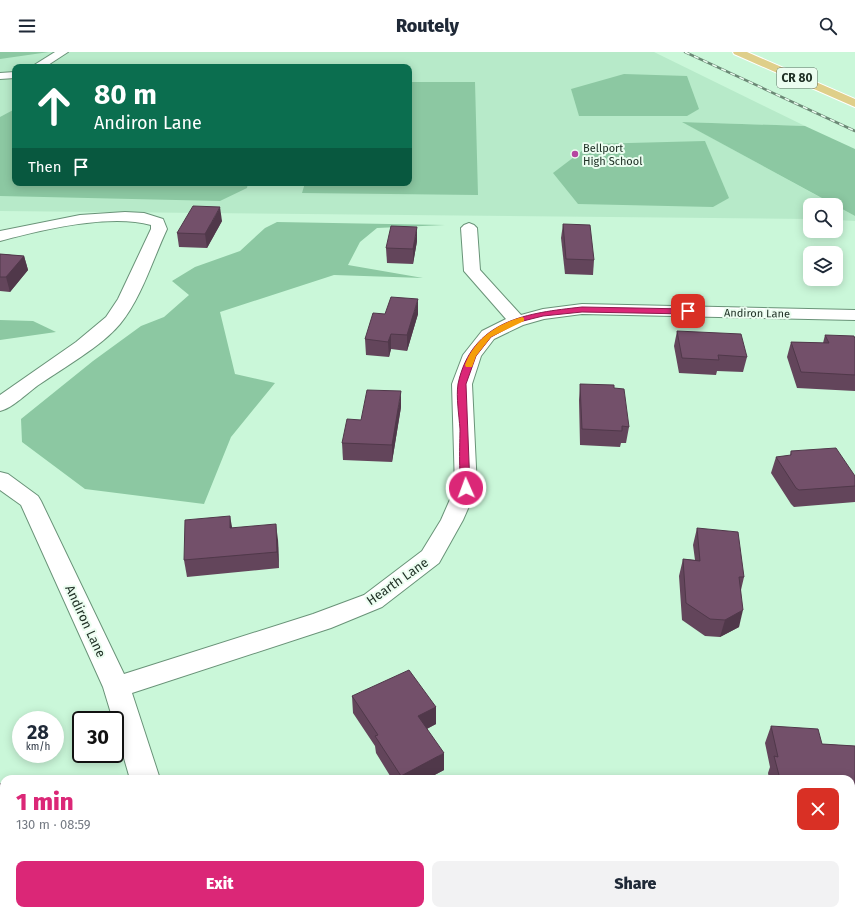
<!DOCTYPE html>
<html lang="en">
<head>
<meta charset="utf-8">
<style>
  :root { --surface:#fff; --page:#f2f2f3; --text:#1f2937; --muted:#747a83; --accent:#db2777 }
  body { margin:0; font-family:"Fira Sans",sans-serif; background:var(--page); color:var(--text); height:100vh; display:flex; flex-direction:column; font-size:15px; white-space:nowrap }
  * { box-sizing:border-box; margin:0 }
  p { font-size:13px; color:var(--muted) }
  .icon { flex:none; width:22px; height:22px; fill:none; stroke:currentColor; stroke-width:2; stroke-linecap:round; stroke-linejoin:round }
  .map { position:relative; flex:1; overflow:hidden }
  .panel { position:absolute; left:0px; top:723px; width:855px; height:140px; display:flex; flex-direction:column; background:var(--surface); border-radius:12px 12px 0 0; box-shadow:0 2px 10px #0003 }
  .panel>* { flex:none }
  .hud { position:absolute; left:12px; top:12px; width:400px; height:122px; border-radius:8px; box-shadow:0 2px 10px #0003; background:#0b6e4f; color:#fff; overflow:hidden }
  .fabs { position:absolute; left:803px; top:146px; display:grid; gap:8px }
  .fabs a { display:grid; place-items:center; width:40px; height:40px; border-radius:8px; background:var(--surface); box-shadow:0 2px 10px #0003; font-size:20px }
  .speed { position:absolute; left:12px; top:659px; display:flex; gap:8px; font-size:20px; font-weight:700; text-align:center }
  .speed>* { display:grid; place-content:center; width:52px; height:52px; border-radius:50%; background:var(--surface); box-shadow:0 2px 10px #0003; line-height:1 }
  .speed small { font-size:10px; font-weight:400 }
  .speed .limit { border:2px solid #111; border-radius:6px; background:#fff; color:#111 }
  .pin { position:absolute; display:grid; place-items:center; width:34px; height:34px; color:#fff; margin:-17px; border-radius:8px; box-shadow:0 2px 6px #0006 }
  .me { position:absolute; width:44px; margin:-22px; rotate:358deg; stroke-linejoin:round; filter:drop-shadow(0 0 3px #0008) }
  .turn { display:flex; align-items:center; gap:14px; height:84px; padding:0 16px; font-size:18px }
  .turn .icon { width:52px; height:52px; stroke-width:2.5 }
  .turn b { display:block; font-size:28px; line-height:34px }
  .then { display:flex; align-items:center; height:38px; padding:0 16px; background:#0003; gap:8px; font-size:15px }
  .round { display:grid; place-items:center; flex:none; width:42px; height:42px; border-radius:8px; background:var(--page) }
  .overview { display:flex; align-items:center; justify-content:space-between; height:68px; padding:0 16px }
  h1 { font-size:24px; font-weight:800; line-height:30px; color:var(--accent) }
  .action { display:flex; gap:8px; margin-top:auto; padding:8px 16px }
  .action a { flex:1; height:46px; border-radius:8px; background:var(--accent); color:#fff; font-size:16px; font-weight:800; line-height:46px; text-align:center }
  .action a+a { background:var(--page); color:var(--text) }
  header { display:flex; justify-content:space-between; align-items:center; height:52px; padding:0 16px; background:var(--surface); font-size:18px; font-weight:800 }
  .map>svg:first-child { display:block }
  .built { fill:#b7eac9; fill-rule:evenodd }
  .green { fill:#8cc8a2 }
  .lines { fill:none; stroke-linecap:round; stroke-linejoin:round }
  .minor-casing { stroke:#699378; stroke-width:2 }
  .major-casing { stroke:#fff; stroke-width:2 }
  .minor { fill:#fff; fill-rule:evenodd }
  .major { fill:#dfcf8a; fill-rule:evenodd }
  .rail-casing { stroke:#6c8976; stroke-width:2.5 }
  .rail { stroke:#ebfdf0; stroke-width:1.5; stroke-dasharray:5; stroke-linecap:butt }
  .wall { fill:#63455b }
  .shaded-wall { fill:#50384a }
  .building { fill:#73506a; stroke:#50384a }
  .route { fill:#db2777; stroke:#8e194d }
  .slow { fill:#f59e0b }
  .poi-dot { fill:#b645a0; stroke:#ebfdf0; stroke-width:1.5 }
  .labels { text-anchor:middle; stroke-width:4; stroke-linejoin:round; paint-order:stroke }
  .far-poi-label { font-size:11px; fill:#203126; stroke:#ebfdf0; text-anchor:start }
  .far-street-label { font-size:11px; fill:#203126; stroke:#ebfdf0 }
  .shield { fill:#ebfdf0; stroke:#5d6e63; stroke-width:1 }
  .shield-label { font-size:12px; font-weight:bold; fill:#203126 }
  .street-label { font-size:13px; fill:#203126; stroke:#ebfdf0 }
</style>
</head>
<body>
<header><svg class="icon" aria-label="menu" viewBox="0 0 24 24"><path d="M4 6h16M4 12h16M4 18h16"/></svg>Routely<svg class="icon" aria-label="search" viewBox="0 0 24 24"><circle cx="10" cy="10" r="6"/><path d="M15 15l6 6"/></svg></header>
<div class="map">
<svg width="855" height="863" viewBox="0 0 855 863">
  <rect width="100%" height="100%" fill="#caf7d9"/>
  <g class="built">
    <path d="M0,0H654L805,74L683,70L834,153H810V167L0,159ZM15,15H409V131H15Z"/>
    <polygon points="836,154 855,164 855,169 836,168"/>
  </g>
  <g class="green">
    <polygon points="0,0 49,0 0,7"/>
    <polygon points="624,22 687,24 699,57 687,64 579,64 571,37"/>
    <polygon points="409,30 475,30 478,143 302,141 305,131 409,131"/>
    <polygon points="15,57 15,131 248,131 247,136 220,149 0,144 0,65"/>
    <polygon points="682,70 805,74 855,97 855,164"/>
    <polygon points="705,89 729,146 713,155 578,152 553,121 591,92"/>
    <polygon points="277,170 445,173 377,176 360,190 348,213 423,226 334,223 220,260 235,322 275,331 231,385 204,452 85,437 22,390 21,367 93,309 141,274 164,265 189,243 172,229 195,215 240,199 265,176"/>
    <polygon points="0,268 33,269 56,280 0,288"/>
  </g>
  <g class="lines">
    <defs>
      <g id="minor">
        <polygon points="55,0 68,0 45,15 31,15"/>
        <polygon points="15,20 15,26 0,27 0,21"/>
        <path d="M125,160L144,161L163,167L167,177C153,207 141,247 120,272C102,294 63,316 40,332C28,340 13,356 0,359V343L76,290L106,265L118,247L151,177V173C110,161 41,178 0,189V179L80,163Z"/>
        <polygon points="469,171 474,173 477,176 480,218 521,263 543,257 582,252 855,258 855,268 582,262 544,267 523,273 494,287 481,304 472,332 477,436 463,468 439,511 382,555 331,576 132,641 160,727 130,727 115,675 115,668 113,668 103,635 21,453 0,438 0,420 8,422 38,444 41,449 124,622 313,562 364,543 422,499 441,468 455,436 452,332 463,303 482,279 506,267 464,219 461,176 464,173"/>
        <polygon points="491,859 752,859 754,863 493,863"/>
      </g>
      <polygon id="major" points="733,0 747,0 855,47 855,55 734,2"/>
    </defs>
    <use href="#minor" class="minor-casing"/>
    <use href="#major" class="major-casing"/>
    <use href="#minor" class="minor"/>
    <use href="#major" class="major"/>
    <defs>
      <polyline id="rail" points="685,0 855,79"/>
    </defs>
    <use href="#rail" class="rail-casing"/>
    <use href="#rail" class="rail"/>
  </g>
  <g class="wall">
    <polygon points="222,169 207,196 179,195 177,181"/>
    <polygon points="563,172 594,208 593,223 565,222 561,186"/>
    <polygon points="417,189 413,212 387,211 386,196"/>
    <polygon points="0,202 24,204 28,218 10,240 0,239"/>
    <polygon points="385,262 418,262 407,299 391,297 389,305 366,303 365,287"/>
    <polygon points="677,279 747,305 743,320 717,319 716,323 679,321 674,294"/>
    <polygon points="825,283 855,287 855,339 797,336 787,305 791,290 823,291"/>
    <polygon points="580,332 614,336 629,375 626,391 621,391 620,395 580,393 579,348"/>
    <polygon points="401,355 392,410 343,408 342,391 361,368"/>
    <polygon points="791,399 855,424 855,450 794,455 791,452 771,421 776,405 790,404"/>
    <polygon points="232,476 278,488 279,516 187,525 184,508"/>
    <polygon points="697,476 744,525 741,538 739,575 720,585 705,584 682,568 679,524 683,507 695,508 693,493"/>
    <polygon points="352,644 436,655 436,672 427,677 444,718 427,727 392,727 376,701 375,694 353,661"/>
    <polygon points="771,674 822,692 855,694 855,754 851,754 851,727 769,727 768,721 770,715 765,691"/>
  </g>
  <g class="shaded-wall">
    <polygon points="220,155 222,169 207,196 205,182"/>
    <polygon points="417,175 417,189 413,212 413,197"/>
    <polygon points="24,204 28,218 10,240 6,225"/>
    <polygon points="418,247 418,262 407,299 407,283"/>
    <polygon points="391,282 391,297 389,305 388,290"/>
    <polygon points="401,339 401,355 392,410 392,393"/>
    <polygon points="230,464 233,480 230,476"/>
    <polygon points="276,472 278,488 279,516 277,500"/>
    <polygon points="743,558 739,575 720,585 725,568"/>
    <polygon points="436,655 436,672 418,681 418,664"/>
    <polygon points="444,701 444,718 427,727 401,727 401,724"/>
    <polygon points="4,816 4,836 0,838 0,818"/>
  </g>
  <g class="building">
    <polygon points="193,154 220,155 205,182 177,181"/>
    <polygon points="563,172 590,173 594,208 566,207"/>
    <polygon points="391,174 417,175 413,197 386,196"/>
    <polygon points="0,202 24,204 6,225 0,225"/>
    <polygon points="391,245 418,247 407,283 391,282 388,290 365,287 373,261 385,262"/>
    <polygon points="677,279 741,282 747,305 718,303 719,308 682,306"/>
    <polygon points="825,283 854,284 855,287 855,323 801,320 791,290 829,291"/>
    <polygon points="580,332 614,333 614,336 624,337 629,375 622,374 622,379 582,377"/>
    <polygon points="367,338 401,339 392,393 342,391 347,367 361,368"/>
    <polygon points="836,396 855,424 855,434 799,438 796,436 776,405 791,403 791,399"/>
    <polygon points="230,464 230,476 276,472 277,500 184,508 185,468"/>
    <polygon points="697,476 738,480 744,525 739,525 743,558 725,568 710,567 686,551 683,507 700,509"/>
    <polygon points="409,618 436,655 418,664 444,701 401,724 375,684 378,683 352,644"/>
    <polygon points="771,674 818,677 822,692 855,694 855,737 851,736 851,727 780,727 774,704 778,705"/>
    <polygon points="4,731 4,816 0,818 0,732"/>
  </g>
  <path class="route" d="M582,255L688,257L692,259L688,262L582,260L543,264L519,270L491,285L476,304L466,332L470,436L466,439L463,438C458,429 460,390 460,377C459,363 456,345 458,332C472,267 528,261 582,255Z"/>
  <path class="slow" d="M522,265L524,266V269L491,285L476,304L472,315H466L465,313C474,288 496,272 522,265Z"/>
  <circle class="poi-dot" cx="575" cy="102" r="4"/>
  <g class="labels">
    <g class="far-poi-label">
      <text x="583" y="100">Bellport<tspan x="583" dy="13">High School</tspan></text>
    </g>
    <g class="far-street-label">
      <text transform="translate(757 261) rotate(1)" y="4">Andiron Lane</text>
    </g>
    <rect class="shield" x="777" y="16" width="40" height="20" rx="3"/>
    <g class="shield-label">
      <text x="797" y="30">CR 80</text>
    </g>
    <g class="street-label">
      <text transform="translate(397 529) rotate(-35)" y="5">Hearth Lane</text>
      <text transform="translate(86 569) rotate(65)" y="5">Andiron Lane</text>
    </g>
  </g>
</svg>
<div class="fabs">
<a><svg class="icon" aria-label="search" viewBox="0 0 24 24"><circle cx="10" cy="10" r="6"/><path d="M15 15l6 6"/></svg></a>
<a><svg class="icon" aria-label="layers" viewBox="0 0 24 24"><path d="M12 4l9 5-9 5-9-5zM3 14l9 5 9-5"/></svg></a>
</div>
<div class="speed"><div>28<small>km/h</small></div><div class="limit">30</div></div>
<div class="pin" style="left:688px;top:259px;background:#d93025"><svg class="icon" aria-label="arrive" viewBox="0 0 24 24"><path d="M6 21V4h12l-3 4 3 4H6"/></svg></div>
<svg class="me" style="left:466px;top:436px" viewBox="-20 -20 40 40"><circle r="17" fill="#db2777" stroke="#fff" stroke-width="3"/><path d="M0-11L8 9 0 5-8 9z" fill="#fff"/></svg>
<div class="hud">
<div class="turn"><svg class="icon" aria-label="ahead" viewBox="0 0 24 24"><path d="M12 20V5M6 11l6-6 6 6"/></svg><div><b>80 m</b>Andiron Lane</div></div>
<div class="then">Then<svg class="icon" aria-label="arrive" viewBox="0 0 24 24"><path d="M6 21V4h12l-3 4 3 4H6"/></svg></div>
</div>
<section class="panel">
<div class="overview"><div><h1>1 min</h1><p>130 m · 08:59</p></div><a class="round" style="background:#d93025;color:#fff"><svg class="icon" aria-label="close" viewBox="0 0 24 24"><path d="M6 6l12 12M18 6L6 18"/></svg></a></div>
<div class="action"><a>Exit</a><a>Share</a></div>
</section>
</div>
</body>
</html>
